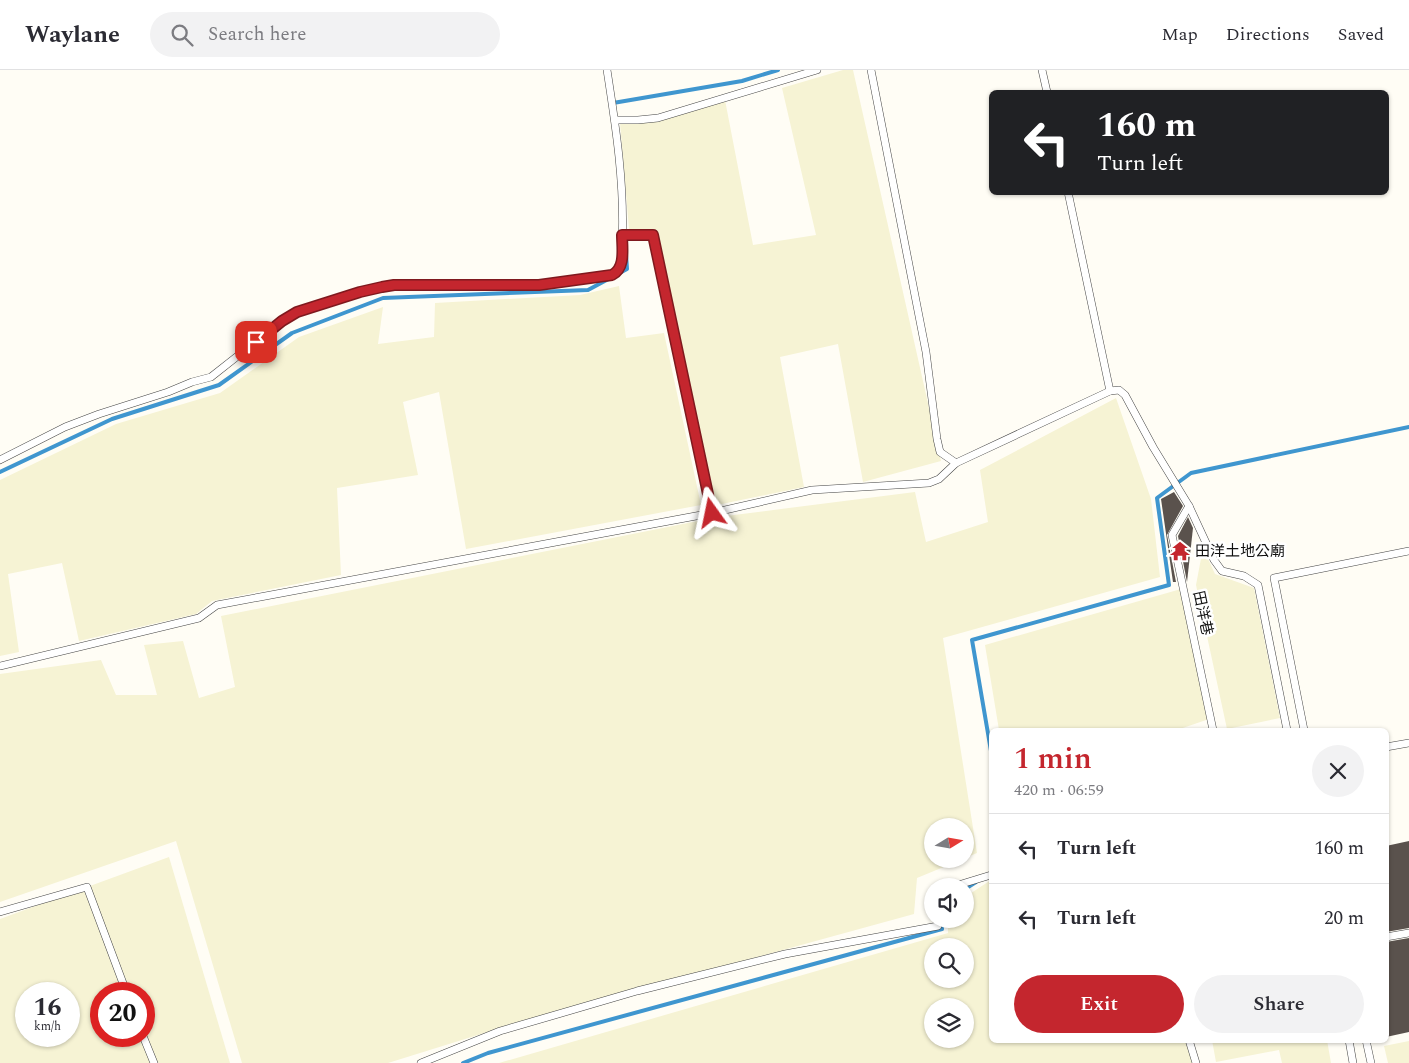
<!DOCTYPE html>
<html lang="en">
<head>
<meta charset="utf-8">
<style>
  :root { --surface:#fff; --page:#f2f2f3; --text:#2b2b33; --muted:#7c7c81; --line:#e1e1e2; --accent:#c4262e }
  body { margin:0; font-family:Spectral,"Noto Sans TC",serif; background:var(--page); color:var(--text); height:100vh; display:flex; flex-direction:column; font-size:19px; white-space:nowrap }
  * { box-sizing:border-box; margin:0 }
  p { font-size:16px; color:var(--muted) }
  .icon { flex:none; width:28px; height:28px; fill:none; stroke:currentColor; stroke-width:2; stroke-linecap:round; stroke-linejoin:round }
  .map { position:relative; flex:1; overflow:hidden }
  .sheet { position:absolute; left:989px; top:658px; width:400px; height:315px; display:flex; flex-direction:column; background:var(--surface); border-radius:8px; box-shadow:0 1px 4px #0004 }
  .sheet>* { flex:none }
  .hud { position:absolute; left:989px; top:20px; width:400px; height:105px; border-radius:8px; box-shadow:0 1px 4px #0004; background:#202124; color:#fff; overflow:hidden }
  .needle { width:32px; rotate:79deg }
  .buttons { position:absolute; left:924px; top:748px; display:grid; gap:10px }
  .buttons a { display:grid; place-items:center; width:50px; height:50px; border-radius:50%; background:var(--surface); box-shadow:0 1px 4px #0004; font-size:25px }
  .speed { position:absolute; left:15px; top:912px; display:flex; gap:10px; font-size:25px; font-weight:700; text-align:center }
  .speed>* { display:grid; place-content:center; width:65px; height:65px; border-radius:50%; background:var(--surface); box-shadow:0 1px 4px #0004; line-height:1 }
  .speed small { font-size:12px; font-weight:400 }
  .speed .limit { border:8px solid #d22; background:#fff; color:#111 }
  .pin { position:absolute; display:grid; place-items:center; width:42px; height:42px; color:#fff; margin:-21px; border-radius:10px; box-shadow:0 2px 8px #0006 }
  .me { position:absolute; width:55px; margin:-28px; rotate:348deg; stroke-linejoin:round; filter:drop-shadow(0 0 4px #0008) }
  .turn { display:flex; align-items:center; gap:18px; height:105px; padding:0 25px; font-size:22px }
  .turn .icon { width:65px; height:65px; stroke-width:2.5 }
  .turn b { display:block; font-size:35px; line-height:42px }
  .round { display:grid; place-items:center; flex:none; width:52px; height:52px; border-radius:26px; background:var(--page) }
  .head { display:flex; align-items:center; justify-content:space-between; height:85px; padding:0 25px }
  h1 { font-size:30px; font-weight:600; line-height:38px; color:var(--accent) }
  .action { display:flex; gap:10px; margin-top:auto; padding:10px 25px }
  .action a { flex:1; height:58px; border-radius:30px; background:var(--accent); color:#fff; font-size:20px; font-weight:600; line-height:58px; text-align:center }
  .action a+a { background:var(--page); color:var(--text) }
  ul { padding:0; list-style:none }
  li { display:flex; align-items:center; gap:15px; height:70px; padding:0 25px; border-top:1px solid var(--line) }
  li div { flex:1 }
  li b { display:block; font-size:19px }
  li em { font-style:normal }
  header { display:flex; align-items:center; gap:30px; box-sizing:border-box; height:70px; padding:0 25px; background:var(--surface); border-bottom:1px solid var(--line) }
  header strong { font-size:24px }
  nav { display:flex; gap:28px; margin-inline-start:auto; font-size:18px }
  .search { width:350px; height:45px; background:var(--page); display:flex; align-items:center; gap:12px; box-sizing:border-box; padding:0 18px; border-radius:28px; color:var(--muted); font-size:19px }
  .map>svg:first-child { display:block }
  .farmland { fill:#f6f3d4; fill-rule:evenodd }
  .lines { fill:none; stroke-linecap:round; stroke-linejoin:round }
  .stream { stroke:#3f96cf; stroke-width:4 }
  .building { fill:#5a524d }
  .service-casing { stroke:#444; stroke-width:8 }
  .service { stroke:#fff; stroke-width:7 }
  .route-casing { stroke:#7f191e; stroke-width:12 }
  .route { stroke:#c4262e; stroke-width:9 }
  .labels { text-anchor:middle; stroke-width:5; stroke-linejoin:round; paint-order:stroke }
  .poi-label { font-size:15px; fill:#111; stroke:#fff; text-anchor:start }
  .street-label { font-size:15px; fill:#111; stroke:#fff }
</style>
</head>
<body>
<header>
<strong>Waylane</strong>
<div class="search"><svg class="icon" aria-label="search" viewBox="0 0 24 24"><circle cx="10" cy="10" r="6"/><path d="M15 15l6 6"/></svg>Search here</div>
<nav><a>Map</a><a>Directions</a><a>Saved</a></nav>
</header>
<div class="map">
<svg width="1409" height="993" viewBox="0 0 1409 993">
  <rect width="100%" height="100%" fill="#fffdf5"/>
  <g class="farmland">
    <polygon points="843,0 853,0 941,391 863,412 838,274 780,287 804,417 712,436 653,162 629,159 620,53 725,30 753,175 816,165 782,18"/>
    <polygon points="619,216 626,268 664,263 701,435 466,479 439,322 403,332 418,405 337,418 341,505 212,531 196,544 79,571 62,493 8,504 19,582 0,586 0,410 116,354 220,323 299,267 383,237 378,274 434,267 435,233 580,225"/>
    <polygon points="1116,328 1151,429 1160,507 943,568 977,783 965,788 965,756 932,756 932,789 963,789 917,808 914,844 510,955 388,993 242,993 176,771 0,832 0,604 101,590 116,625 157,625 144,575 183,571 199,628 235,617 221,546 718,447 915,422 926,472 988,452 980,400"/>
    <polygon points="1203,478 1215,504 1254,518 1280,648 1227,659 1196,515"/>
    <polygon points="1181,519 1209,649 1177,660 999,660 985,575"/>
    <path d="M169,787L230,993H0V849ZM26,924H69V966H26ZM101,924H144V966H101Z"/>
    <path d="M991,810V970H1188L1192,993H499L948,863V849H965V827ZM932,876H965V909H932ZM932,936H965V969H932Z"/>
    <polygon points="1212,970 1327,970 1331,993 1282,993 1279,980 1216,992"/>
    <polygon points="1409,971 1409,993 1388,993 1384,976"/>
  </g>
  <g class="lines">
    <g class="stream">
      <polyline points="613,35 613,33 742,11 778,0"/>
      <polyline points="0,402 112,349 219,315 292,263 383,228 588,220 627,199 625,169"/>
      <polyline points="991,681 972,570 1169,515 1157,428 1191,403 1409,357"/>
      <polyline points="965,819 976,812"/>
      <polyline points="463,993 488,983 942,859 941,851"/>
    </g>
  </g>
  <g class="building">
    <polygon points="1174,422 1183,436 1167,465 1176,512 1173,512 1161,429"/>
    <polygon points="1188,447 1193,458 1187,512 1178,466"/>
    <polygon points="1409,771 1409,858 1386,862 1386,776"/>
    <polygon points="1409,868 1409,962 1386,967 1386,872"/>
  </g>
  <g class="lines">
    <defs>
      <g id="service">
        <polyline points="871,0 926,282 937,369 940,382 956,393"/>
        <polyline points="1042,0 1047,22"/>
        <polyline points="615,50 638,50 658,48 817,0"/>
        <polyline points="1068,122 1110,321 1119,320 1125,325 1153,377 1189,436 1214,490 1222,501 1244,506 1258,515 1287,660"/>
        <polyline points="623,165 653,165 712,443"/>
        <path d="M0,390L65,357L99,344L168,322L192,312L211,307L282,251L297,242L360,222L383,217L394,215H539L608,205C613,205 618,203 620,198C623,192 622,182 622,175C625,116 616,58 607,0"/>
        <polyline points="1189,436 1172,465 1213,660"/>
        <polyline points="0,596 199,548 217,535 712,443 812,420 929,413 939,409 956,393 1110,321"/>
        <polyline points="1304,660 1274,508 1409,481"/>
        <polyline points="1386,677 1409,673"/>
        <polyline points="955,816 991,805"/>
        <polyline points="0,842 87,817 127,924"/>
        <polyline points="1386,867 1409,863"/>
        <polyline points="143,966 154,993"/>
        <polyline points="1189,970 1196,993"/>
        <polyline points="1349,970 1353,993"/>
        <polyline points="1366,970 1371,993"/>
        <polyline points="421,993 500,961 637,921 785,884 938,856 939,849"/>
      </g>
    </defs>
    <use href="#service" class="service-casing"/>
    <use href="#service" class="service"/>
  </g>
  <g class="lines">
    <defs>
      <path id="route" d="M256,272L282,251L297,242L360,222L382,217L394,215H539L612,205C626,198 622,178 622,165H653L712,443"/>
    </defs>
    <use href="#route" class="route-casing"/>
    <use href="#route" class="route"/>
  </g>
  <defs>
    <symbol id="temple-bare" viewBox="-9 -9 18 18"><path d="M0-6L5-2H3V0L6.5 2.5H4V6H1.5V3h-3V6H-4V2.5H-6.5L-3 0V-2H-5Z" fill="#c4262e" stroke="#fff" stroke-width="2.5" paint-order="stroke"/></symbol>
  </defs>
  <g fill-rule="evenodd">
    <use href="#temple-bare" x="1166" y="467" width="28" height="28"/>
  </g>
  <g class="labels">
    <g class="poi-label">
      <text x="1195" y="486">田洋土地公廟</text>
    </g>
    <g class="street-label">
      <text transform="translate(1203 543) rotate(78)" y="5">田洋巷</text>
    </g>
  </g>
</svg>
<div class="buttons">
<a><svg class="needle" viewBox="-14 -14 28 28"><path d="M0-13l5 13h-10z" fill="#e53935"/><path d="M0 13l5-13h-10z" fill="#7c7c81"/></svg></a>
<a><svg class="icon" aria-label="sound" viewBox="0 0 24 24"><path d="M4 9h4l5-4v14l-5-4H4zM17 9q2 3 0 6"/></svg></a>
<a><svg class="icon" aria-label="search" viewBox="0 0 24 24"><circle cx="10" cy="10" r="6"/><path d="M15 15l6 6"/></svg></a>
<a><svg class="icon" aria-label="layers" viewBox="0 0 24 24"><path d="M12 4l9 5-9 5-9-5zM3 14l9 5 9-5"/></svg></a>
</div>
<div class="speed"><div>16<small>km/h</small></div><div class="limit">20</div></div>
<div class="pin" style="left:256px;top:272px;background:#d93025"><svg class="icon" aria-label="arrive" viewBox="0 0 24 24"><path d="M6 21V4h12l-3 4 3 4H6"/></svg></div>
<svg class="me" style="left:712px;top:443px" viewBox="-20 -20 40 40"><path d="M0-17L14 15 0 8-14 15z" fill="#c4262e" stroke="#fff" stroke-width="4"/></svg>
<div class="hud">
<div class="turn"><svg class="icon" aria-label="left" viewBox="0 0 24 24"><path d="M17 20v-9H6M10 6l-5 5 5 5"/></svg><div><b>160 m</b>Turn left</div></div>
</div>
<section class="sheet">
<div class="head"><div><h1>1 min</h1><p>420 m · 06:59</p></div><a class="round"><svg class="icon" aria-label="close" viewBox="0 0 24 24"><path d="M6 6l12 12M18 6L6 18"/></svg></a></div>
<ul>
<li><svg class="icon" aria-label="left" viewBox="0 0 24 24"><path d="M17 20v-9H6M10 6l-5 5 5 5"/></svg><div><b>Turn left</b></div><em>160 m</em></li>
<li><svg class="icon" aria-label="left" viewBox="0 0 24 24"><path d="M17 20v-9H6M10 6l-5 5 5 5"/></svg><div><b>Turn left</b></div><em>20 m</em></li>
</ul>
<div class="action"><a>Exit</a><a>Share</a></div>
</section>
</div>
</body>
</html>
